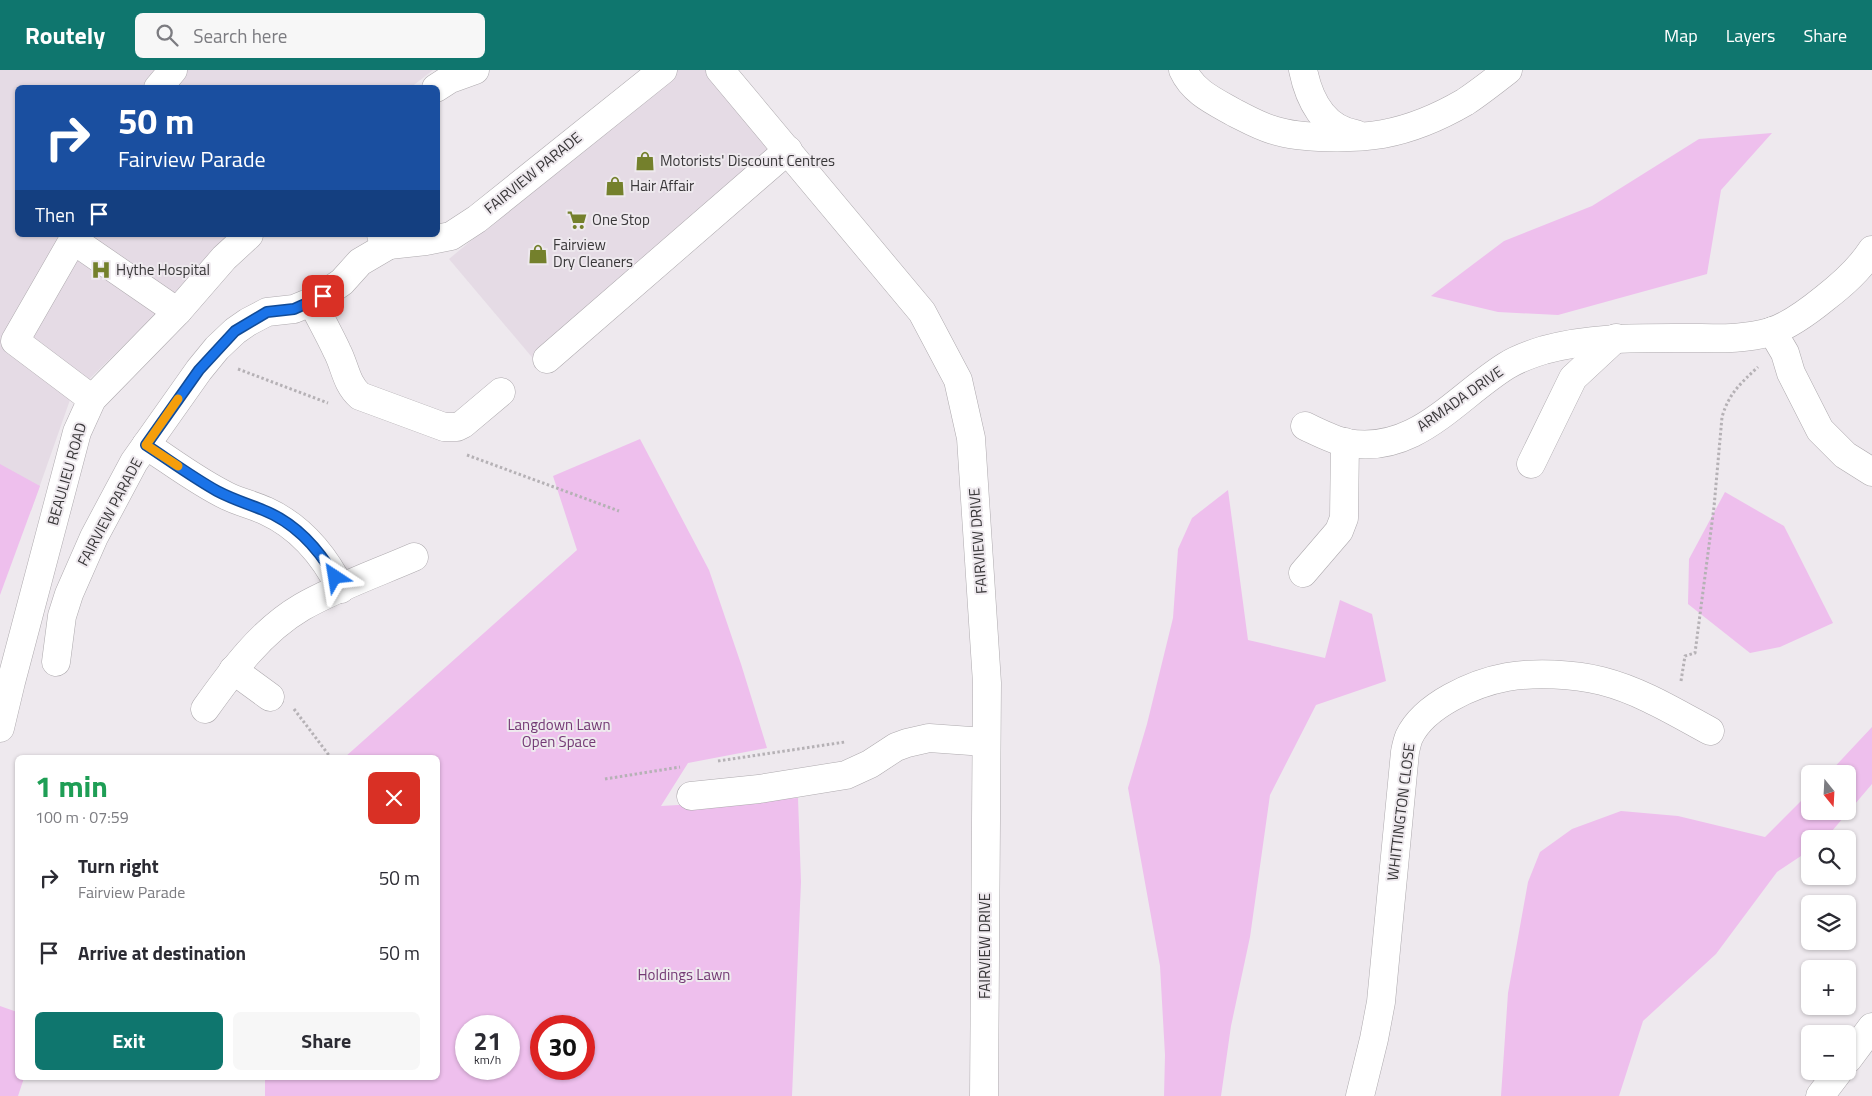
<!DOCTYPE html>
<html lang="en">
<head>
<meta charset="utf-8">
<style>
  :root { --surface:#fff; --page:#f7f7f7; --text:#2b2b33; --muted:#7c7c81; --accent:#0f766e }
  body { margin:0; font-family:"Titillium Web",sans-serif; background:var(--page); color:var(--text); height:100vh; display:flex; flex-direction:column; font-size:19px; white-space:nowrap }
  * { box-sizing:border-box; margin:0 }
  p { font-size:16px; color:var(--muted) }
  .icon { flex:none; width:28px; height:28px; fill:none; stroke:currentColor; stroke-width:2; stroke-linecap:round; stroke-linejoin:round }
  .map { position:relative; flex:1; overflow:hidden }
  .sheet { position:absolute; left:15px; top:685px; width:425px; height:325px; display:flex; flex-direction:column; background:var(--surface); border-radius:8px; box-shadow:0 1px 4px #0004 }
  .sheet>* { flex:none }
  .hud { position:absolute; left:15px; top:15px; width:425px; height:152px; border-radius:8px; box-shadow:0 1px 4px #0004; background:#1a4fa0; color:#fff; overflow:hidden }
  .needle { width:32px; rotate:162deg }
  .controls { position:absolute; left:1801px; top:695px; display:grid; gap:10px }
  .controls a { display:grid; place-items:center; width:55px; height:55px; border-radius:8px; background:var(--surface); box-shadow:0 1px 4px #0004; font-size:25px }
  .speed { position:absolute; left:455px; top:945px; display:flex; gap:10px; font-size:25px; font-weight:700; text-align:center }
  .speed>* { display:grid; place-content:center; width:65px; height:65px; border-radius:50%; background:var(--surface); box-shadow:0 1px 4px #0004; line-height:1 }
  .speed small { font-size:12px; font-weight:400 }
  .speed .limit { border:8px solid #d22; background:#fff; color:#111 }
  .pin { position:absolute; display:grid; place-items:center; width:42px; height:42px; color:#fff; margin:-21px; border-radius:10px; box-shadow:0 2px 8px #0006 }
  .me { position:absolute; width:55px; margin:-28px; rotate:327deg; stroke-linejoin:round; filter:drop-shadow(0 0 4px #0008) }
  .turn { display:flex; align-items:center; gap:18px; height:105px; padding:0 20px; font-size:22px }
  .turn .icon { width:65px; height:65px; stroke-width:2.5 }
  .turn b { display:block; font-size:35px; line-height:42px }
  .then { display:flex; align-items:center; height:48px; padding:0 20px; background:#0003; gap:10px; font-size:19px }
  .round { display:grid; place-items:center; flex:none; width:52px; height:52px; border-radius:8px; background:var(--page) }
  .headline { display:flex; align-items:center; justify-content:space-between; height:85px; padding:0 20px }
  h1 { font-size:30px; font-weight:700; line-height:38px; color:#1e9e55 }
  .action { display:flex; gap:10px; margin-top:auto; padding:10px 20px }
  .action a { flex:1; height:58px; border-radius:8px; background:var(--accent); color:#fff; font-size:20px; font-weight:700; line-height:58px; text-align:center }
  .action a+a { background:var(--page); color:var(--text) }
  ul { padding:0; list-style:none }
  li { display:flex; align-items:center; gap:15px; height:75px; padding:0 20px }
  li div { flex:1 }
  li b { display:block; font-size:19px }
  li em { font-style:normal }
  header { display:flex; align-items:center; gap:30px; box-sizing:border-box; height:70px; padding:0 25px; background:var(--accent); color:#fff }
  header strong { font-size:24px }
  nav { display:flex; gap:28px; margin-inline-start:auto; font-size:18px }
  .search { width:350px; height:45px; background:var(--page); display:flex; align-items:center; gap:12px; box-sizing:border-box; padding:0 18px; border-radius:8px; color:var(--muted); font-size:19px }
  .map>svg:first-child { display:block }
  .built { fill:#e5dbe5 }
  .green { fill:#eebfed; fill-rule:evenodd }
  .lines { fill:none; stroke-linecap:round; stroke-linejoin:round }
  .minor-casing { stroke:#aeaaae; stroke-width:29 }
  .path { stroke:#b5b1b5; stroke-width:3; stroke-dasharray:2.5 2.5; stroke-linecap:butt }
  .minor { stroke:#fff; stroke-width:28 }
  .route-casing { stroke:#114b97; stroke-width:12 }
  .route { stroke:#1a73e8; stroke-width:9 }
  .slow { stroke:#f59e0b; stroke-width:9 }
  .labels { text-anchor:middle; stroke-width:4; stroke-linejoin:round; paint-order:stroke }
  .poi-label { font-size:15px; fill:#393739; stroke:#eee9ee; text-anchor:start }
  .street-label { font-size:15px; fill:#393739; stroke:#eee9ee }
  .park-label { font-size:15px; fill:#743a75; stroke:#eee9ee }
</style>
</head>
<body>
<header>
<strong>Routely</strong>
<div class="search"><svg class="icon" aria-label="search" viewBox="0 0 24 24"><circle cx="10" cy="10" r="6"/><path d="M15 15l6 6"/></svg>Search here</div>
<nav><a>Map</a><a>Layers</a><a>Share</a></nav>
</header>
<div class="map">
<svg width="1872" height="1026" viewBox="0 0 1872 1026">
  <rect width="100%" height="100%" fill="#eee9ee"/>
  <g class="built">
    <polygon points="0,0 433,0 410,18 18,18 18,165 237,165 71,327 31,441 0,422"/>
    <polygon points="676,0 707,0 781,88 536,292 449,189"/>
  </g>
  <g class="green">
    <polygon points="1772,63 1721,120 1707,204 1558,245 1498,242 1431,226 1504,171 1592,136 1699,69"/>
    <path d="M640,369L709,500L741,594L767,678L688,693L661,736L798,728L801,812L792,1026H265V1008H438V688L345,687L577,480L553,406ZM466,956H509V999H466ZM541,956H584V999H541Z"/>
    <polygon points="0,394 40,416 0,525"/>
    <polygon points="1228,420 1248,570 1325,588 1340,530 1372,544 1386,611 1316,635 1270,725 1250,867 1231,956 1221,1026 1164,1026 1165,985 1160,896 1128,718 1147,654 1173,548 1178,479 1192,448"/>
    <polygon points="1725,422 1784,456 1833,553 1780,577 1750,583 1688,534 1689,489"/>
    <polygon points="1872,657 1872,714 1826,768 1810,769 1810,780 1777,802 1716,884 1643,951 1619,1026 1501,1026 1508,923 1528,812 1540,782 1572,759 1621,741 1678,746 1765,767 1810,722 1810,741 1848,741 1848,704 1828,704"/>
    <polygon points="0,936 17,942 18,1008 24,1008 18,1026 0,1026"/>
  </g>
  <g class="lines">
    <defs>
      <g id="minor">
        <polyline points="720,0 922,242 958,310 971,368 987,613 984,1026"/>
        <path d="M1183,0C1193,22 1214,31 1235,43C1247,49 1259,56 1273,60C1301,69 1353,69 1383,64C1410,59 1441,46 1465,32C1480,22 1494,11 1508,0"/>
        <path d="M1303,0C1309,29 1323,59 1356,64"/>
        <polyline points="158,18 173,0"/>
        <polyline points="436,18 450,9 475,0"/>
        <polyline points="75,165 73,170 166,234 178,241"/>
        <polyline points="381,165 389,175 426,171 451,166 477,149 663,0"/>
        <polyline points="73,170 15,271 92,329"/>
        <path d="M312,232C320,248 329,264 337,281C345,296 346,314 360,326L444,357H457L463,354L501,322"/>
        <polyline points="1772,261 1785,283 1791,303 1820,360 1845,385 1872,402"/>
        <polyline points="547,289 788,80"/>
        <path d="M1305,356C1318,362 1333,370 1347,373C1415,385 1455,328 1506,296C1517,289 1531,284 1544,280C1591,267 1638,268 1687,268C1715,268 1743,270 1770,262C1789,256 1809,241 1825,228C1843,214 1859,200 1872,180"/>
        <path d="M146,375C172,392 198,412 227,426C239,432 253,435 266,441C301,457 324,485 341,519"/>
        <polyline points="1531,394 1573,308 1616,268"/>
        <polyline points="1303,503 1339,461 1344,448 1345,372"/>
        <polyline points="56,592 62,546 69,524 94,467 134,392 199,300 217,278 235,261 248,252 267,242 294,239 316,230 342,212 360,192 389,175"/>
        <polyline points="233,600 270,627"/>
        <path d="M205,639C232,601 261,561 302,537C337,517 377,503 414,487"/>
        <polyline points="0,658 11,612 77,362 92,329 178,241 224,188 249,165"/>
        <polyline points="691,726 759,719 846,705 870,694 896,677 907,673 929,668 985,672"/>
        <polyline points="1848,989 1872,957"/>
        <path d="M1360,1026L1374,969L1381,932L1405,682C1406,677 1407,672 1409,667C1424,635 1474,613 1507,607C1536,602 1573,604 1602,611C1641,621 1675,642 1710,661"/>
        <polyline points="1820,1026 1839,1001"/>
      </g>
    </defs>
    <use href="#minor" class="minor-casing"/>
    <g class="path">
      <polyline points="238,299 328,333"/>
      <polyline points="467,385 619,441"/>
      <path d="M1681,611L1685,586L1695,583L1714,437L1722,347C1729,323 1741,313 1758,297"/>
      <polyline points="294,639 331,688"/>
      <polyline points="718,691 845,672"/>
      <polyline points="605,709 680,697"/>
    </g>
    <use href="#minor" class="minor"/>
  </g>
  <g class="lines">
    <defs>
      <path id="route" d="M323,226L294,239L267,242L235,261L199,300L146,375C169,390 192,407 217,421C232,429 248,434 263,440C296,453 318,478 335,507"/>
    </defs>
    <use href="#route" class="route-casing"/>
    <use href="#route" class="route"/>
    <polyline class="slow" points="178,329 146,375 178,396"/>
  </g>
  <defs>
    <symbol id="shop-bare" viewBox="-9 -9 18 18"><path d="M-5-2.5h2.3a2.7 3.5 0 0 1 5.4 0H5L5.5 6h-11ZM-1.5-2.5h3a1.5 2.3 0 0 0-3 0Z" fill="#74802c" stroke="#eee9ee" stroke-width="2.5" paint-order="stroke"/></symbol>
    <symbol id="supermarket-bare" viewBox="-9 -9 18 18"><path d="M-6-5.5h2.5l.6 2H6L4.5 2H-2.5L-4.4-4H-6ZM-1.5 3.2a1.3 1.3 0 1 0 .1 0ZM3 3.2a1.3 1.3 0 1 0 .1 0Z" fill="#74802c" stroke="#eee9ee" stroke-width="2.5" paint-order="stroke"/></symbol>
    <symbol id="hospital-bare" viewBox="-9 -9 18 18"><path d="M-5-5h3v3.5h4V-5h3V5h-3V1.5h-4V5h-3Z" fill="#74802c" stroke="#eee9ee" stroke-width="2.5" paint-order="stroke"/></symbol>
  </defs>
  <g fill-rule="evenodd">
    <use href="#shop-bare" x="631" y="77" width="28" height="28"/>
    <use href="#shop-bare" x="601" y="102" width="28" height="28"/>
    <use href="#supermarket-bare" x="563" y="136" width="28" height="28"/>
    <use href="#shop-bare" x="524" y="170" width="28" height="28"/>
    <use href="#hospital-bare" x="87" y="186" width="28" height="28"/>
  </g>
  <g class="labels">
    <g class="poi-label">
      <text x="660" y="96">Motorists' Discount Centres</text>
      <text x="630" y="121">Hair Affair</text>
      <text x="592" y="155">One Stop</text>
      <text x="553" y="180">Fairview<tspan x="553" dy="17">Dry Cleaners</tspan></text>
      <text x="116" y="205">Hythe Hospital</text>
    </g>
    <g class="street-label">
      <text transform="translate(533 103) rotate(-39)" y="5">FAIRVIEW PARADE</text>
      <text transform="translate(1460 329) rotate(-35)" y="5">ARMADA DRIVE</text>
      <text transform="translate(67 404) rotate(-74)" y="5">BEAULIEU ROAD</text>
      <text transform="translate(110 442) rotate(-62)" y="5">FAIRVIEW PARADE</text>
      <text transform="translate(978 471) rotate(-94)" y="5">FAIRVIEW DRIVE</text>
      <text transform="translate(1401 742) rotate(-83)" y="5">WHITTINGTON CLOSE</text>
      <text transform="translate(985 876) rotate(-90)" y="5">FAIRVIEW DRIVE</text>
    </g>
    <g class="park-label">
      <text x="559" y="660">Langdown Lawn<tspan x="559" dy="17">Open Space</tspan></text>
      <text x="684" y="910">Holdings Lawn</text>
    </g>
  </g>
</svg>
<div class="controls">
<a><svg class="needle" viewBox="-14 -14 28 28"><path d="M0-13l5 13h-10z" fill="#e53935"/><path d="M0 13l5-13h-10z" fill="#7c7c81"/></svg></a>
<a><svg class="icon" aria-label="search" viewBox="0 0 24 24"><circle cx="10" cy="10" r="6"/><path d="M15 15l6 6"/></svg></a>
<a><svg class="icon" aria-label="layers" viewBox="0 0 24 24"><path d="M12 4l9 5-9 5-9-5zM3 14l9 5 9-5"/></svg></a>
<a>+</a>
<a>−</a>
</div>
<div class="speed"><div>21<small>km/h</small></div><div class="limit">30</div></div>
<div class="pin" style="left:323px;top:226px;background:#d93025"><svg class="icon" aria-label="arrive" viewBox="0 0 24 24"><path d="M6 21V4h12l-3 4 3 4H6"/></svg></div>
<svg class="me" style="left:335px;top:507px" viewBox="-20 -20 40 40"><path d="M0-17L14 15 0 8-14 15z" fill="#1a73e8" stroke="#fff" stroke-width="4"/></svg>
<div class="hud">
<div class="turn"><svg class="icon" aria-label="right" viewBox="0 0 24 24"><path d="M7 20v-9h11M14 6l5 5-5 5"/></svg><div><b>50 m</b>Fairview Parade</div></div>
<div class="then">Then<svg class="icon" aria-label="arrive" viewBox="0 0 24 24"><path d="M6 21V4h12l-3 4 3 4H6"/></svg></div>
</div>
<section class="sheet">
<div class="headline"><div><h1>1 min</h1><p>100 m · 07:59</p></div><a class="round" style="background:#d93025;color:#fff"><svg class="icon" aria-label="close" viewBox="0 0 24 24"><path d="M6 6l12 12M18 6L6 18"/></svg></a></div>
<ul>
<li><svg class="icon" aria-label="right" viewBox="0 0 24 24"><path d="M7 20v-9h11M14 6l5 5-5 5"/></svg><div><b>Turn right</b><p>Fairview Parade</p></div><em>50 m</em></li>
<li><svg class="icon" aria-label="arrive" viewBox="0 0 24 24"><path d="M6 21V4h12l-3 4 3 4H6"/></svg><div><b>Arrive at destination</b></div><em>50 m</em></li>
</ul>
<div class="action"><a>Exit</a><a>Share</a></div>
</section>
</div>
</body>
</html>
